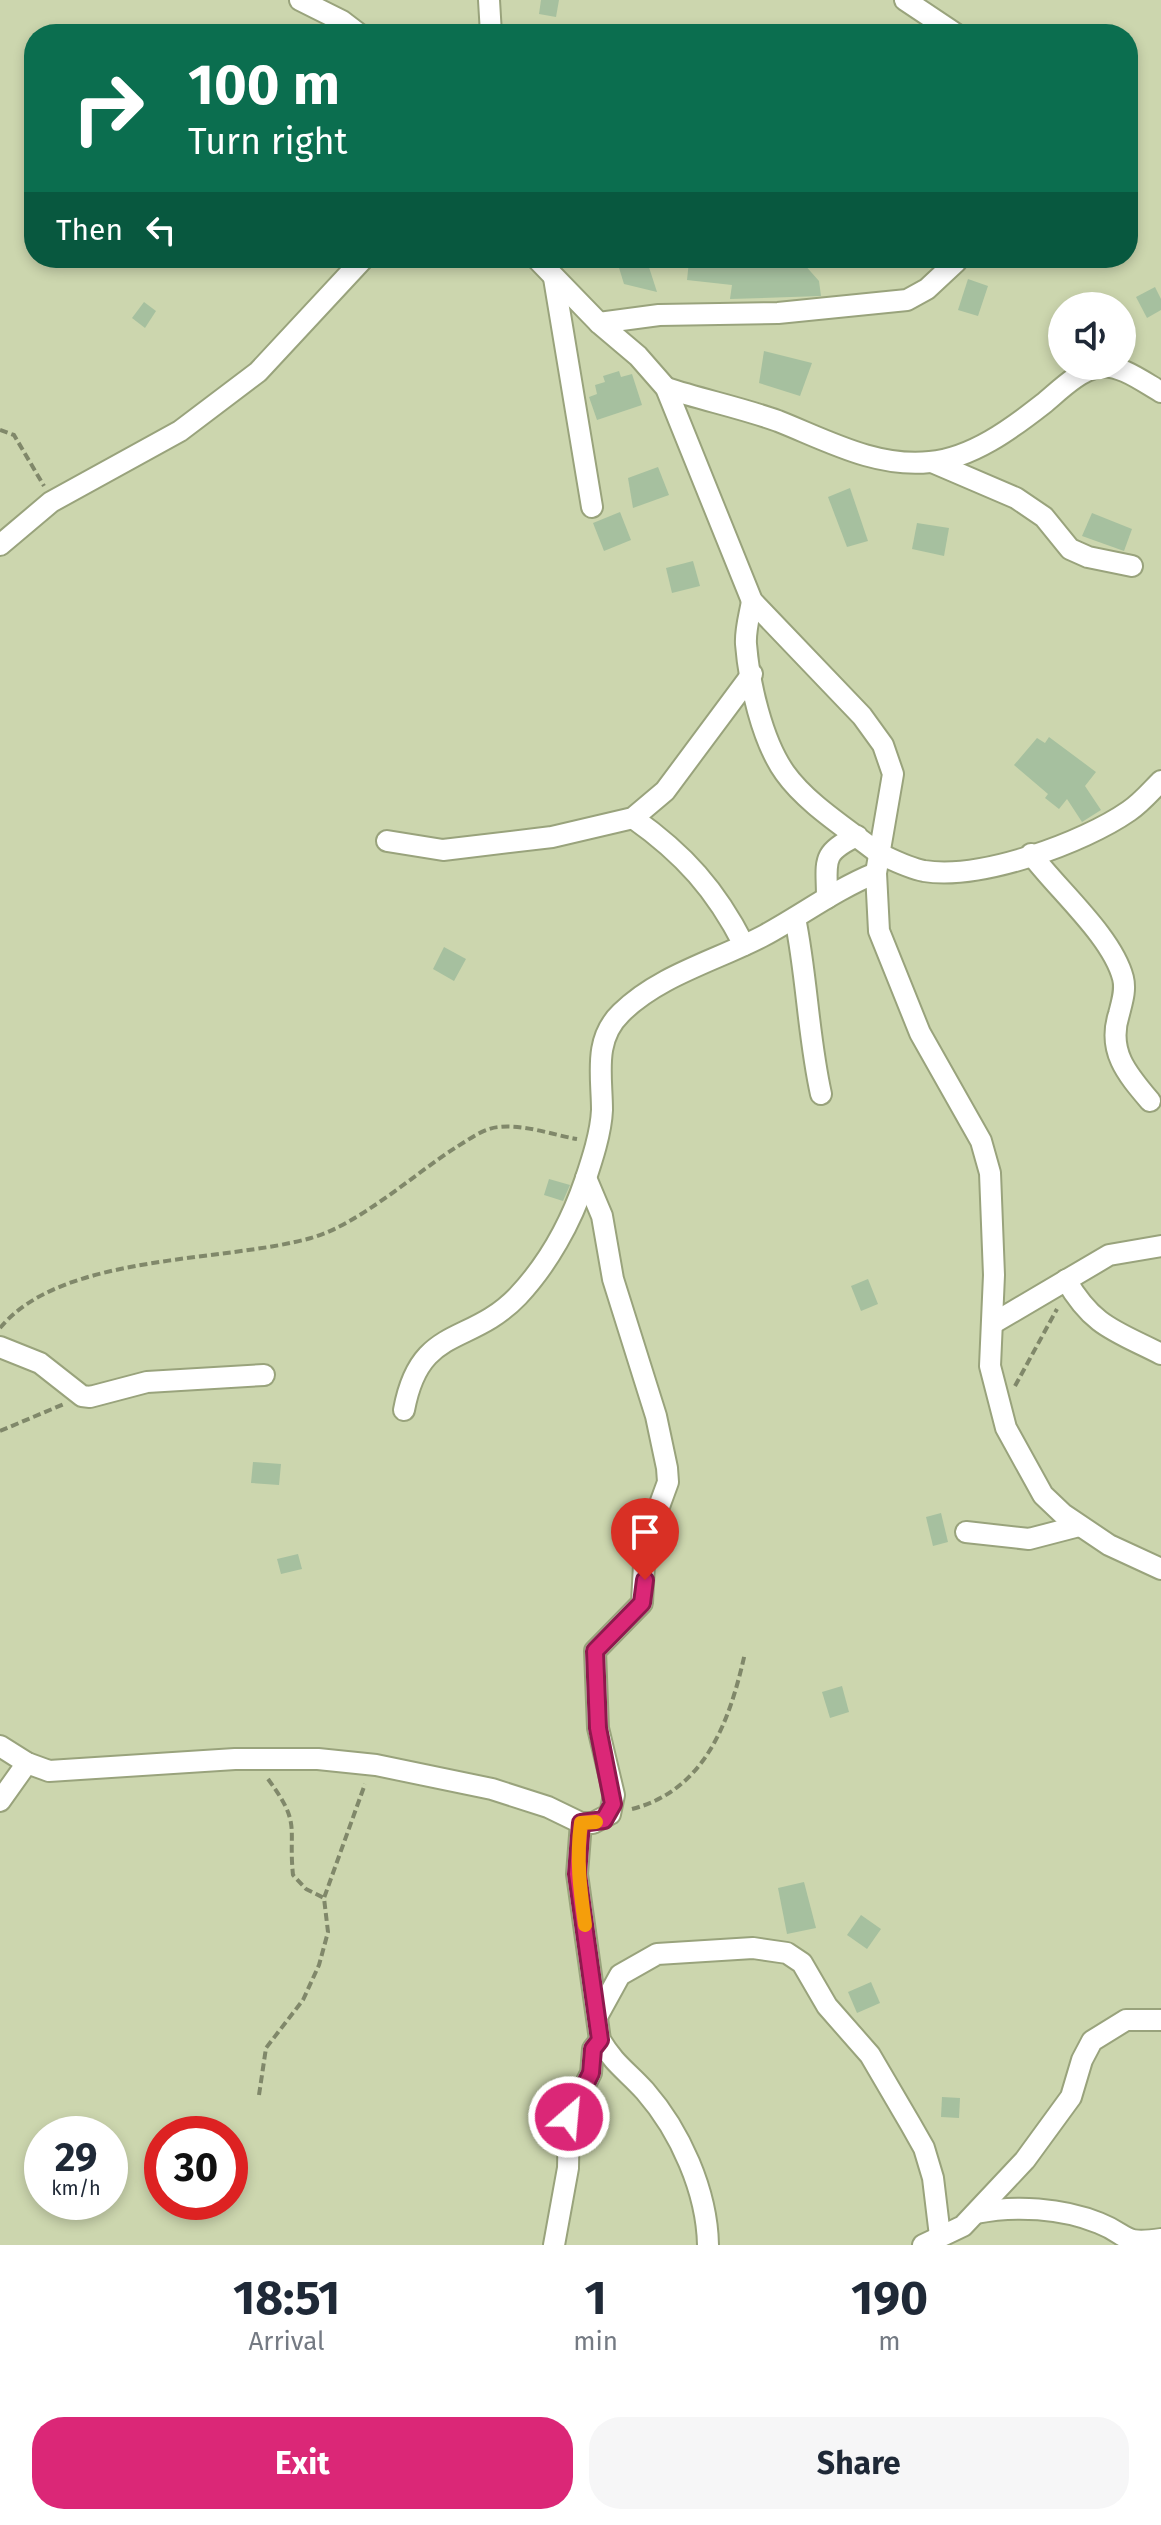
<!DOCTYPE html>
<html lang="en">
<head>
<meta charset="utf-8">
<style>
  :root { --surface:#fff; --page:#f6f6f7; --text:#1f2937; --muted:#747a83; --accent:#db2777 }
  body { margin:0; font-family:"Fira Sans",sans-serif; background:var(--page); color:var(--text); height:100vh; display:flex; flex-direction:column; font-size:30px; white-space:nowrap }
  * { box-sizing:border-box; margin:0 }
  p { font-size:26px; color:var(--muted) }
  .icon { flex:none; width:44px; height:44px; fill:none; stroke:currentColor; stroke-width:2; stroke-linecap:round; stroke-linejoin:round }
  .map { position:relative; height:2245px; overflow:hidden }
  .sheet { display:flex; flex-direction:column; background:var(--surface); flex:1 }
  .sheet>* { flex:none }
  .hud { position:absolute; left:24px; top:24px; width:1114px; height:244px; border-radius:32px; box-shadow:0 4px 12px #0003; background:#0b6e4f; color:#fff; overflow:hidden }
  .buttons { position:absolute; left:1048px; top:292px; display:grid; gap:16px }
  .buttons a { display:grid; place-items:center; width:88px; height:88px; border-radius:50%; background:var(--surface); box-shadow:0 4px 12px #0003; font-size:40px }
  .speed { position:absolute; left:24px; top:2116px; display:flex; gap:16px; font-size:40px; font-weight:700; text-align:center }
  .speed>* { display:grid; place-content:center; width:104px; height:104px; border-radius:50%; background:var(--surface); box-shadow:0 4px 12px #0003; line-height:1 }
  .speed small { font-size:20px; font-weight:400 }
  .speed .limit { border:12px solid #d22; background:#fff; color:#111 }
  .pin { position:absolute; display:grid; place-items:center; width:68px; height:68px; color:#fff; margin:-82px -34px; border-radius:50% 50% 50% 0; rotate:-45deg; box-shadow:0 0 8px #0007 }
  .pin .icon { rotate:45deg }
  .me { position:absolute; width:88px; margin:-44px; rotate:27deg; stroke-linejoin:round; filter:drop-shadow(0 0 6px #0008) }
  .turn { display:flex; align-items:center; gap:28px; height:168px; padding:0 32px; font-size:36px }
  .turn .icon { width:104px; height:104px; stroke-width:2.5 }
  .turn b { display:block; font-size:56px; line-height:68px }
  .then { display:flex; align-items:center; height:76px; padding:0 32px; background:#0003; gap:16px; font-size:30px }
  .eta { display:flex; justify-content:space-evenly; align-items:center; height:136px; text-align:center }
  .eta b { font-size:48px; font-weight:700; line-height:56px }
  .button { display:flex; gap:16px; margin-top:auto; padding:16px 32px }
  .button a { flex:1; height:92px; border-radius:32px; background:var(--accent); color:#fff; font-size:32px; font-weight:700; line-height:92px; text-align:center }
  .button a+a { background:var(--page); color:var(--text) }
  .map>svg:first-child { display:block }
  .building { fill:#a6c09f }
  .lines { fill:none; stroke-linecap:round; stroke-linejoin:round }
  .minor-casing { stroke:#99a37c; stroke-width:24 }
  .path { stroke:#80886a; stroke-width:4; stroke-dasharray:8 4; stroke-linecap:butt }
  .minor { stroke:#fff; stroke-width:20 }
  .route-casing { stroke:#8e194d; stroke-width:20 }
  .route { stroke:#db2777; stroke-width:14 }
  .slow { stroke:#f59e0b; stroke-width:14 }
</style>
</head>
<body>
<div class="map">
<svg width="1161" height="2245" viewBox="0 0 1161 2245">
  <rect width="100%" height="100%" fill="#ccd6ae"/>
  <g class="building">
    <polygon points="541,0 559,0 556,17 539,14"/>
    <polygon points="616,258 646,258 657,292 624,284"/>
    <polygon points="689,261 779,267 778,262 803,263 819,281 821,296 730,299 732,285 687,280"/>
    <polygon points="968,279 988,286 978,316 958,310"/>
    <polygon points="1155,287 1161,299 1161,310 1147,318 1136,297"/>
    <polygon points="144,302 156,311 145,328 132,318"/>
    <polygon points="764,351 812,363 800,396 759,383"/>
    <polygon points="619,371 621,377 632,374 642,405 597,420 589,397 597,394 595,385 605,382 603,376"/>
    <polygon points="658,467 669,495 633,508 628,478"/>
    <polygon points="850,488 868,541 847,547 828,497"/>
    <polygon points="620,512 631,540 604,551 593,523"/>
    <polygon points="1092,513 1132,529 1124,551 1082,536"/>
    <polygon points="917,523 949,528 944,556 912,549"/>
    <polygon points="693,561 700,586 672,593 666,568"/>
    <polygon points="1049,737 1096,772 1085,786 1101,810 1082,822 1067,799 1059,809 1045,798 1048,794 1014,765 1037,738 1045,743"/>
    <polygon points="444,947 466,959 454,981 433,969"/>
    <polygon points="549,1179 570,1185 563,1201 544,1195"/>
    <polygon points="868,1279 878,1304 861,1311 851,1286"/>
    <polygon points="253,1462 281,1464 279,1485 251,1483"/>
    <polygon points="941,1513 948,1542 933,1546 926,1517"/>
    <polygon points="298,1554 302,1569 281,1574 277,1559"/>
    <polygon points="842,1686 849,1712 830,1718 822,1692"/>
    <polygon points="804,1882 816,1928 787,1934 778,1888"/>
    <polygon points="861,1915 881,1929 867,1949 847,1935"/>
    <polygon points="871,1982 880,2003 857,2013 848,1992"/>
    <polygon points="942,2097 960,2098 959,2118 941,2117"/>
  </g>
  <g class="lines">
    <defs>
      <g id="minor">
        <polyline points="300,0 342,21 359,34"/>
        <polyline points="489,0 491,34"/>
        <polyline points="905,0 956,34"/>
        <polyline points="536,258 599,323 638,356 666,388 752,601 862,716 883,745 893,774 876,873 879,931 920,1033 981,1141 990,1173 994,1275 990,1366 1006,1428 1043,1495 1063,1514 1109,1545 1161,1569"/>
        <polyline points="554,278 592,507"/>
        <polyline points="599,323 659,315 778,313 907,300 927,289 956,262"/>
        <path d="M666,388C703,400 742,408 778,421C826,440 876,468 930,462C972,458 1011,429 1043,404C1059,391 1078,371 1099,367C1119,363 1145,383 1161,392"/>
        <polyline points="932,462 1016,498 1044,517 1070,549 1088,557 1132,566"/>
        <polyline points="0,545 51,502 180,431 258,372 364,258"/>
        <path d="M752,601C750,614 745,630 746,644C749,682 762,741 785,773C807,804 848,829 878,853C893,860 908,868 924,871C981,880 1083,843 1129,811C1141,803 1151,791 1161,781"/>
        <path d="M633,818C684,854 716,890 744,945"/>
        <polyline points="387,841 443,850 552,837 633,818 665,791 752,674"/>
        <path d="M1031,854C1057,889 1112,936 1123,978C1126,990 1122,1002 1119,1014C1107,1051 1127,1074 1150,1101"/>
        <path d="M827,898C827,862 820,853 857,836"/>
        <path d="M795,918C807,976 808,1036 821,1094"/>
        <path d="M1066,1280C1093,1327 1116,1331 1161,1354"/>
        <polyline points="992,1324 1109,1255 1161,1246"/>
        <polyline points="0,1347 40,1363 82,1396 90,1397 147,1382 264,1375"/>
        <path d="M404,1410C420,1324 469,1347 518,1296C548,1264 571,1222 585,1181C592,1160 601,1133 602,1110C602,1076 593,1040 621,1013C659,975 718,960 765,935C802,915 836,889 876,873"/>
        <polyline points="966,1532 1029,1539 1079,1526"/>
        <polyline points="0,1746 27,1763 49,1771 235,1759 318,1759 376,1765 492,1789 548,1807 581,1823 593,1823 610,1814 614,1795 598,1728 595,1651 642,1603 645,1545 668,1482 667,1468 656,1416 613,1279 602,1216 586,1178"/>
        <polyline points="0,1801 27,1763"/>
        <path d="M581,1823L577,1874L600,2040C615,2065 627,2071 645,2091C680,2131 707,2191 708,2245"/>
        <polyline points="598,2015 620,1975 657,1954 753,1948 787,1953 802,1963 827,2006 870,2055 911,2125 924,2148 933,2178 940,2236"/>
        <path d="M976,2213C1015,2205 1062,2208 1099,2223C1130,2235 1120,2245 1161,2239"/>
        <polyline points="554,2245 568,2168 569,2117 591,2073 593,2049 600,2040"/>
        <polyline points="923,2245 963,2226 1025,2160 1071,2097 1082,2060 1092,2041 1126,2020 1161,2020"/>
      </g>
    </defs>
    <use href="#minor" class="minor-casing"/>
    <g class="path">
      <polyline points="0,430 14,435 44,486"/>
      <path d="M0,1328C62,1253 222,1263 311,1238C358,1225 413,1175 455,1148C468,1140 484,1128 499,1127C524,1124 553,1135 577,1139"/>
      <polyline points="1015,1386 1057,1309"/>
      <polyline points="0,1431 64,1404"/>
      <path d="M268,1779C302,1825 288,1826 293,1875L306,1889L324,1898"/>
      <path d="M632,1809C706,1790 730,1720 745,1653"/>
      <polyline points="259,2095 266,2048 303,2000 319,1965 328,1932 324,1898 365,1784"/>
    </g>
    <use href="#minor" class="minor"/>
  </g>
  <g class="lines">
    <defs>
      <polyline id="route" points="569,2117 591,2073 593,2049 600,2040 577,1874 581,1823 604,1820 613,1804 598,1728 595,1651 642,1603 645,1580"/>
    </defs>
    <use href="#route" class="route-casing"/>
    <use href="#route" class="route"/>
    <path class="slow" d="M585,1925C580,1889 576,1859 581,1823L596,1822"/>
  </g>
</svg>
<div class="buttons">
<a><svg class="icon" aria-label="sound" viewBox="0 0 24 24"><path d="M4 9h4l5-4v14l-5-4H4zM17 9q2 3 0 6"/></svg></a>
</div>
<div class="speed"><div>29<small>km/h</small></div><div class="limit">30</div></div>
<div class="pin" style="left:645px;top:1580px;background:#d93025"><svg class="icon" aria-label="arrive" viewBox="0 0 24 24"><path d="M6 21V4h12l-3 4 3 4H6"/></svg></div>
<svg class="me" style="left:569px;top:2117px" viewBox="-20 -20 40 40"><circle r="17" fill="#db2777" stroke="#fff" stroke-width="3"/><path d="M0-11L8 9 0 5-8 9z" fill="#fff"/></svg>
<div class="hud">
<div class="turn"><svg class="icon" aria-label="right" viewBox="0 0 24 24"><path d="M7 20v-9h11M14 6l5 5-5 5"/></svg><div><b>100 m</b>Turn right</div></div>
<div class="then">Then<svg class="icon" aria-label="left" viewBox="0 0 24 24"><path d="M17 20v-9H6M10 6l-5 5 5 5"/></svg></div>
</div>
</div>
<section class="sheet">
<div class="eta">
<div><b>18:51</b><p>Arrival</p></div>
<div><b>1</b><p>min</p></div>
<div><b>190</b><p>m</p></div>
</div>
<div class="button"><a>Exit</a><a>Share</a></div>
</section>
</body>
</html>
